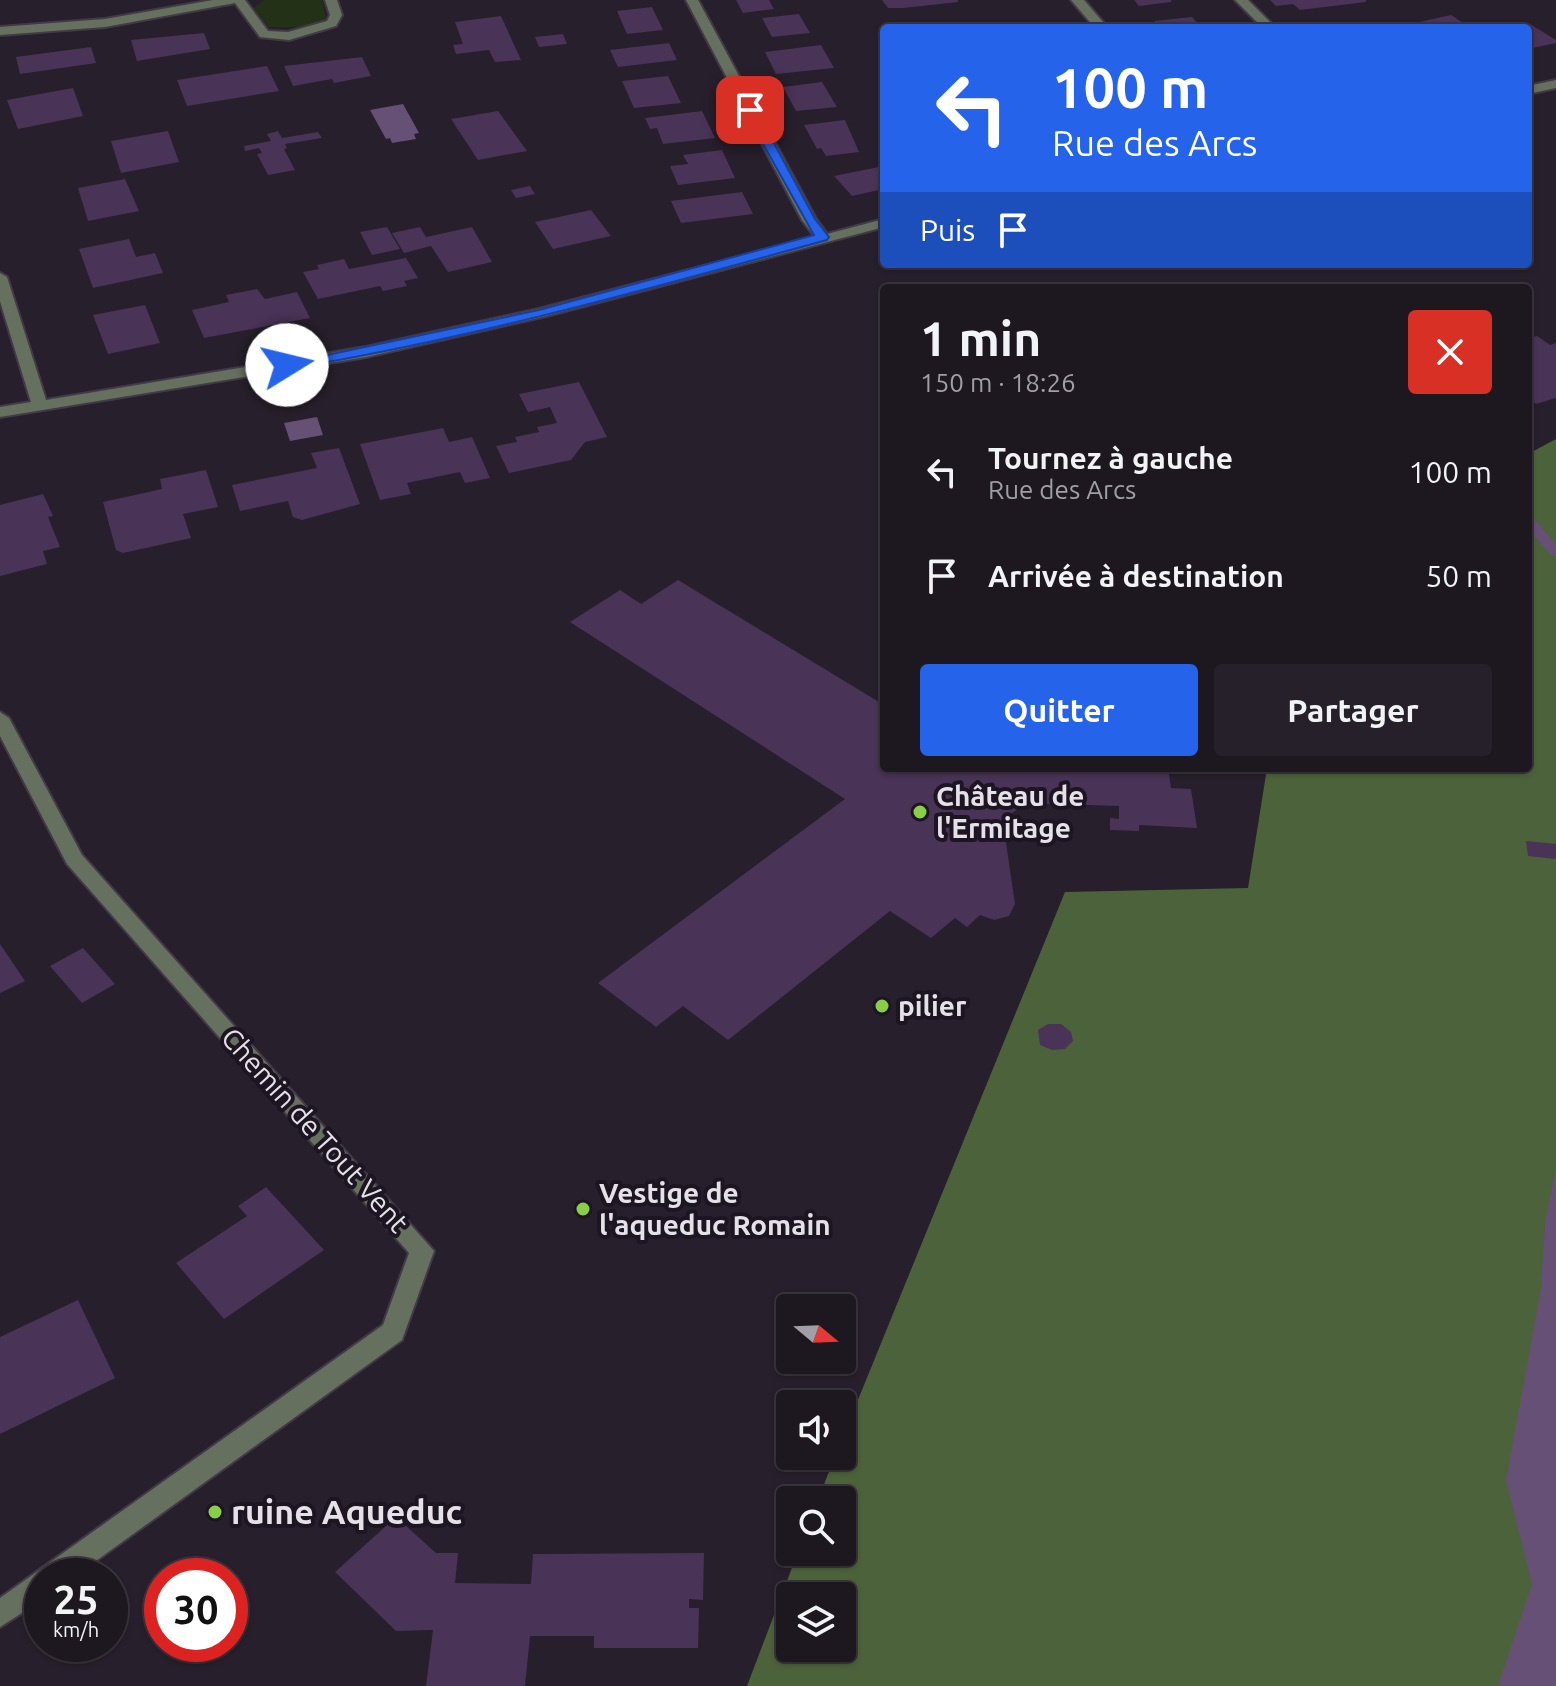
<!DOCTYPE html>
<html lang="fr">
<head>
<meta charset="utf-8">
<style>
  :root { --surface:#1d1720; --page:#252029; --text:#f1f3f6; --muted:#a09fa5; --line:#3b363e; --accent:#2563eb }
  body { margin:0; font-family:Ubuntu,sans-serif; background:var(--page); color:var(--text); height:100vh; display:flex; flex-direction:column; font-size:30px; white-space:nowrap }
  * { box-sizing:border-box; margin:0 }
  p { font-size:26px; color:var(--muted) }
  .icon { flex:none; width:44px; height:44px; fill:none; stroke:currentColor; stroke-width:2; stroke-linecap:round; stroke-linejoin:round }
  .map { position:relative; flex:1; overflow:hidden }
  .panel { position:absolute; left:880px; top:284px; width:652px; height:488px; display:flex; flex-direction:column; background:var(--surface); border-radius:8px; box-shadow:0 2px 6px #0004,0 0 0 2px var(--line) }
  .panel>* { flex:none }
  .banner { position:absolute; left:880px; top:24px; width:652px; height:244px; border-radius:8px; box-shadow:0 2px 6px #0004,0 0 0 2px var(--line); background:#2563eb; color:#fff; overflow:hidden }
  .needle { width:52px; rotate:109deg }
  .controls { position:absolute; left:776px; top:1294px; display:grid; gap:16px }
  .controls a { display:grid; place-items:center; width:80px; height:80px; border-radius:8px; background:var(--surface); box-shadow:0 2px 6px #0004,0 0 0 2px var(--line); font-size:40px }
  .speed { position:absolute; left:24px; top:1558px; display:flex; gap:16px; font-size:40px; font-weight:700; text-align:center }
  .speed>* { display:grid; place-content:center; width:104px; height:104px; border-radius:50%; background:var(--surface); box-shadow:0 2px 6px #0004,0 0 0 2px var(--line); line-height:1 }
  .speed small { font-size:20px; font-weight:400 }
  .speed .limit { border:12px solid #d22; background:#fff; color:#111 }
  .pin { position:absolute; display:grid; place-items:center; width:68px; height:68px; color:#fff; margin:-34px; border-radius:16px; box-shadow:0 4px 12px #0006 }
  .me { position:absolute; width:88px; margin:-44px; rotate:81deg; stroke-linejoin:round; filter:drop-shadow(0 0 6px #0008) }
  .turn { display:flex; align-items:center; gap:28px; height:168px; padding:0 40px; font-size:36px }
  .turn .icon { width:104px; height:104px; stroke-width:2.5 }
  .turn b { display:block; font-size:56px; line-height:68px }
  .then { display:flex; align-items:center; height:76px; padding:0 40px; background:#0003; gap:16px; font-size:30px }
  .round { display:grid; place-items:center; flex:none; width:84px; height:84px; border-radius:8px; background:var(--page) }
  .overview { display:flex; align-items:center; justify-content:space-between; height:136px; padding:0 40px }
  h1 { font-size:48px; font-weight:600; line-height:60px }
  .primary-button { display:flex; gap:16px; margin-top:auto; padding:16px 40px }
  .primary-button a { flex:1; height:92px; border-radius:8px; background:var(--accent); color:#fff; font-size:32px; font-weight:600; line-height:92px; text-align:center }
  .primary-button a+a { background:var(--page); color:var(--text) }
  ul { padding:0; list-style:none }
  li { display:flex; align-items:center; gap:24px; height:104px; padding:0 40px }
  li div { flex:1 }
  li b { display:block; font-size:30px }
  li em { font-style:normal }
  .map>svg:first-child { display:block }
  .green { fill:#233216 }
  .forest { fill:#4c623b; fill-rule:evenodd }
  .water { fill:#675075 }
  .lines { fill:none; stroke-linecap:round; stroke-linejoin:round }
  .stream { fill:#675075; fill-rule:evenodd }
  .building { fill:#493356 }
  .minor-casing { stroke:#423a46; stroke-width:4 }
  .minor { fill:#66705f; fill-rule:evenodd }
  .route { fill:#2563eb; stroke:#184099; stroke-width:2 }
  .poi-dot { fill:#8ace47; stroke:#1d1622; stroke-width:3 }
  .labels { text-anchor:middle; stroke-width:8; stroke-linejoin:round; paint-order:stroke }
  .poi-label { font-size:28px; font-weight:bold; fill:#e6e1e9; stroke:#1d1622; text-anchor:start }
  .street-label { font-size:28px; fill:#e6e1e9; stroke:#1d1622 }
  .near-poi-label { font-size:34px; font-weight:bold; fill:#e6e1e9; stroke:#1d1622; text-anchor:start }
</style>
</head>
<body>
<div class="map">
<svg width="1556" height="1686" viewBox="0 0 1556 1686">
  <rect width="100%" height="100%" fill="#271f2b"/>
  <polygon class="green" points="265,0 322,0 326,19 305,27 269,27 253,8"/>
  <path class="forest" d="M1556,439V1686H747L798,1552H842V1500H818L835,1456H842V1439L1065,892L1248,888L1267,768H1528V454ZM790,1596H842V1648H790Z"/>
  <g class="water">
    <polygon points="403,104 419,133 414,134 416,139 392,143 390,138 386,139 370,110"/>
    <polygon points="317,417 323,435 290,441 284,423"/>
    <polygon points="1556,1168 1556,1686 1498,1686 1532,1584 1506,1480 1541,1289 1545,1222"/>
  </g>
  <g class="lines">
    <polygon class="stream" points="1528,517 1533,518 1556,544 1556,556 1551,555 1528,529"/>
  </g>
  <g class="building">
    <polygon points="736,0 769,0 774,9 743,13"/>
    <polygon points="882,0 958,0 958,2 903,8 888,8"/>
    <polygon points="1134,0 1171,0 1171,2 1139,6"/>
    <polygon points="1270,0 1366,0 1366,2 1300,10 1293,4 1276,6"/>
    <polygon points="652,7 663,30 627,34 617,11"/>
    <polygon points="799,14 810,33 772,37 762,18"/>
    <polygon points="1451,15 1471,28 1397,28 1397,27"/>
    <polygon points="501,16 521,60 495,62 489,50 456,54 453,45 463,44 455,22"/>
    <polygon points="1192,17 1202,28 1160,28 1154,21"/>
    <polygon points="1530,24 1556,40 1556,43 1528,49 1528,28 1515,27"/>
    <polygon points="204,33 210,49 137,61 131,40"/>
    <polygon points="563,34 567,44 539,47 535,37"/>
    <polygon points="669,43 677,60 618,67 610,50"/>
    <polygon points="821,45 834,68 776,74 765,52"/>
    <polygon points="91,47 96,63 20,74 16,57"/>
    <polygon points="362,57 371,76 334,83 332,79 293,86 284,66"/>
    <polygon points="267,66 279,91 187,106 177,80"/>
    <polygon points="668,76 681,103 634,108 622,81"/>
    <polygon points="822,82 837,107 796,111 783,87"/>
    <polygon points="73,88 83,116 18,129 7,100"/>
    <polygon points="498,111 527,151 478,160 451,119"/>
    <polygon points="702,111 715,138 663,144 657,128 650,129 645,118"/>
    <polygon points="845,120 859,152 826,156 821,148 817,149 804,125"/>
    <polygon points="168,131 179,162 121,173 111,141"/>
    <polygon points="278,131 282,138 318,132 322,138 285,144 287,148 284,149 295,170 268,175 257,154 262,153 259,148 245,151 244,146 271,141 267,134"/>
    <polygon points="722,150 735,178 678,185 670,166 688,164 683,155"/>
    <polygon points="884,166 884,189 852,196 834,176"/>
    <polygon points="125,179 139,211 88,221 78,188"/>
    <polygon points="530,186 535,194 516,198 511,190"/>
    <polygon points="742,192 753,214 681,223 671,201"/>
    <polygon points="591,210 611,236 553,249 535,222"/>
    <polygon points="387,227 400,249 372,255 360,232"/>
    <polygon points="420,227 426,237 472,227 492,262 448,272 431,246 404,253 392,233"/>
    <polygon points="129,239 136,257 155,253 163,273 93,288 79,249"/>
    <polygon points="406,258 418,278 404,281 407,286 383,291 380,286 318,299 303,272 319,269 317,265 344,259 349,269"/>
    <polygon points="257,289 265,299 297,292 310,318 204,338 192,310 229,302 226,295"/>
    <polygon points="145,305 160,343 108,354 93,315"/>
    <polygon points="1537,336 1550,345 1556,343 1556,398 1536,404 1528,398 1528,338"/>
    <polygon points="579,382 607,437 585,442 571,460 509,473 496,446 517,442 515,437 539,432 537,427 557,423 550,407 528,412 519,394"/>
    <polygon points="443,428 449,442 472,437 490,478 465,483 460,472 407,483 411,494 380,500 360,444"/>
    <polygon points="339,448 360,504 302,520 293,517 288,501 240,511 232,485 317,468 311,453"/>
    <polygon points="206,470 218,507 183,514 191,538 123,553 116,550 103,502 162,489 160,479"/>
    <polygon points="43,494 53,516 48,517 60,547 43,551 47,564 0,576 0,505"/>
    <polygon points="678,580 884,705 884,768 987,768 998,774 1013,768 1114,774 1113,768 1168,768 1171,788 1191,789 1197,828 1139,825 1139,831 1110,830 1110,818 1119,819 1119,806 1025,803 993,828 1005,836 1015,904 1009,916 994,920 980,915 967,927 955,918 931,938 890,911 728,1040 683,1006 656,1027 598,983 845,799 570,622 620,590 641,604"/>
    <polygon points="1526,841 1556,844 1556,859 1528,856"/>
    <polygon points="0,944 25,981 0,993"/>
    <polygon points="83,948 115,984 82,1003 50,966"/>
    <polygon points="1048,1024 1061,1024 1071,1032 1073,1041 1065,1049 1052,1050 1040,1045 1038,1030"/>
    <polygon points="266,1187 324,1250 224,1319 176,1263 247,1216 238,1206"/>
    <polygon points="78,1300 115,1378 0,1434 0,1337"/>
    <polygon points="396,1517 436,1553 458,1553 455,1583 531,1584 533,1554 704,1553 703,1600 689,1599 689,1608 699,1608 698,1648 594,1648 594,1636 530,1636 525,1686 426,1686 433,1630 396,1631 335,1572"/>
  </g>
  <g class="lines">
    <defs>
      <g id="minor">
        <polygon points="213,0 245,0 268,31 288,32 327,21 330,15 325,0 337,0 342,15 336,26 289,40 260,37 235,3 105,27 0,35 0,27 105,19"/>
        <polygon points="686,0 698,0 816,219 827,234 884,219 884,227 546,316 366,357 0,417 0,407 31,402 0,301 0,273 7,277 46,400 366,347 539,309 815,237 802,220"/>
        <polygon points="1071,0 1084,0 1108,28 1095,28"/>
        <polygon points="1235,0 1248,0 1276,28 1263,28"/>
        <polygon points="1556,80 1556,88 1528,94 1528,86"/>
        <polygon points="0,712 9,718 82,855 434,1251 402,1340 75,1576 42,1576 42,1600 0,1627 0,1598 383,1325 409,1253 67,864 0,736"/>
      </g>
    </defs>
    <use href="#minor" class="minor-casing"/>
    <use href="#minor" class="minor"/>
  </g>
  <path class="route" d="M750,107L756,110L815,219L829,237L827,240C648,289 470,339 287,369L280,365L539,310L814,235L744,110Z"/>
  <g class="poi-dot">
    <circle cx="920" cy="812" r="8"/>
    <circle cx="882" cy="1006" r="8"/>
    <circle cx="583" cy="1209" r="8"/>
    <circle cx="215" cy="1512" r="8"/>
  </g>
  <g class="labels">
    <g class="poi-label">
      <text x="936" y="806">Château de<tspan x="936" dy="32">l'Ermitage</tspan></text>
      <text x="898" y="1016">pilier</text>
      <text x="599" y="1203">Vestige de<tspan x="599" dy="32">l'aqueduc Romain</tspan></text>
    </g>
    <g class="street-label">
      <text transform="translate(315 1130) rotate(48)" y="10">Chemin de Tout Vent</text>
    </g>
    <g class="near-poi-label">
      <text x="231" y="1524">ruine Aqueduc</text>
    </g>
  </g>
</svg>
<div class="controls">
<a><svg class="needle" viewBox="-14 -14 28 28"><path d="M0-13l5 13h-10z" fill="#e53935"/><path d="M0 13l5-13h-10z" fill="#a09fa5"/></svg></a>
<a><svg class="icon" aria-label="sound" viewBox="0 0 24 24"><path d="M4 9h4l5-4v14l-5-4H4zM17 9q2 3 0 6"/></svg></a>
<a><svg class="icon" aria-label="search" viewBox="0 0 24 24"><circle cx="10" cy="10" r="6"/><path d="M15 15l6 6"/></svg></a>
<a><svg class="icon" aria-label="layers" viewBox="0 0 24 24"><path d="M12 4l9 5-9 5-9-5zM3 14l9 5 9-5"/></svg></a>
</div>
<div class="speed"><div>25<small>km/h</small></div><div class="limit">30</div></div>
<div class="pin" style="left:750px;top:110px;background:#d93025"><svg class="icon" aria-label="arrive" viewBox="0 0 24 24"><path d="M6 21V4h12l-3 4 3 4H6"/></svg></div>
<svg class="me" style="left:287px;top:365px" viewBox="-20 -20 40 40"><circle r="19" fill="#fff"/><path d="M0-13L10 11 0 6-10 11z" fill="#2563eb"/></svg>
<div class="banner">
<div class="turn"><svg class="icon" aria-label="left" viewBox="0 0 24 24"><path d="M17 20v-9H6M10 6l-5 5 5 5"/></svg><div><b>100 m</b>Rue des Arcs</div></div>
<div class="then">Puis<svg class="icon" aria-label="arrive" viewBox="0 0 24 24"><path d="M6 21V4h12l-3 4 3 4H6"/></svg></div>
</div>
<section class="panel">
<div class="overview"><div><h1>1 min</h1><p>150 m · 18:26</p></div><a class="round" style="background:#d93025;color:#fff"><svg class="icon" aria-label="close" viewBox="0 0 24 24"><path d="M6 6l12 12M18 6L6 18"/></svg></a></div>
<ul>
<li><svg class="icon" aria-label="left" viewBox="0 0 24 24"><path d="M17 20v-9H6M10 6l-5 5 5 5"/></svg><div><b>Tournez à gauche</b><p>Rue des Arcs</p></div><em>100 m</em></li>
<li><svg class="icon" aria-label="arrive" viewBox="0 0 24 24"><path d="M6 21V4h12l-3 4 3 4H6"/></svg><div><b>Arrivée à destination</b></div><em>50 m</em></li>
</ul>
<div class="primary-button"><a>Quitter</a><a>Partager</a></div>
</section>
</div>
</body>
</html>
